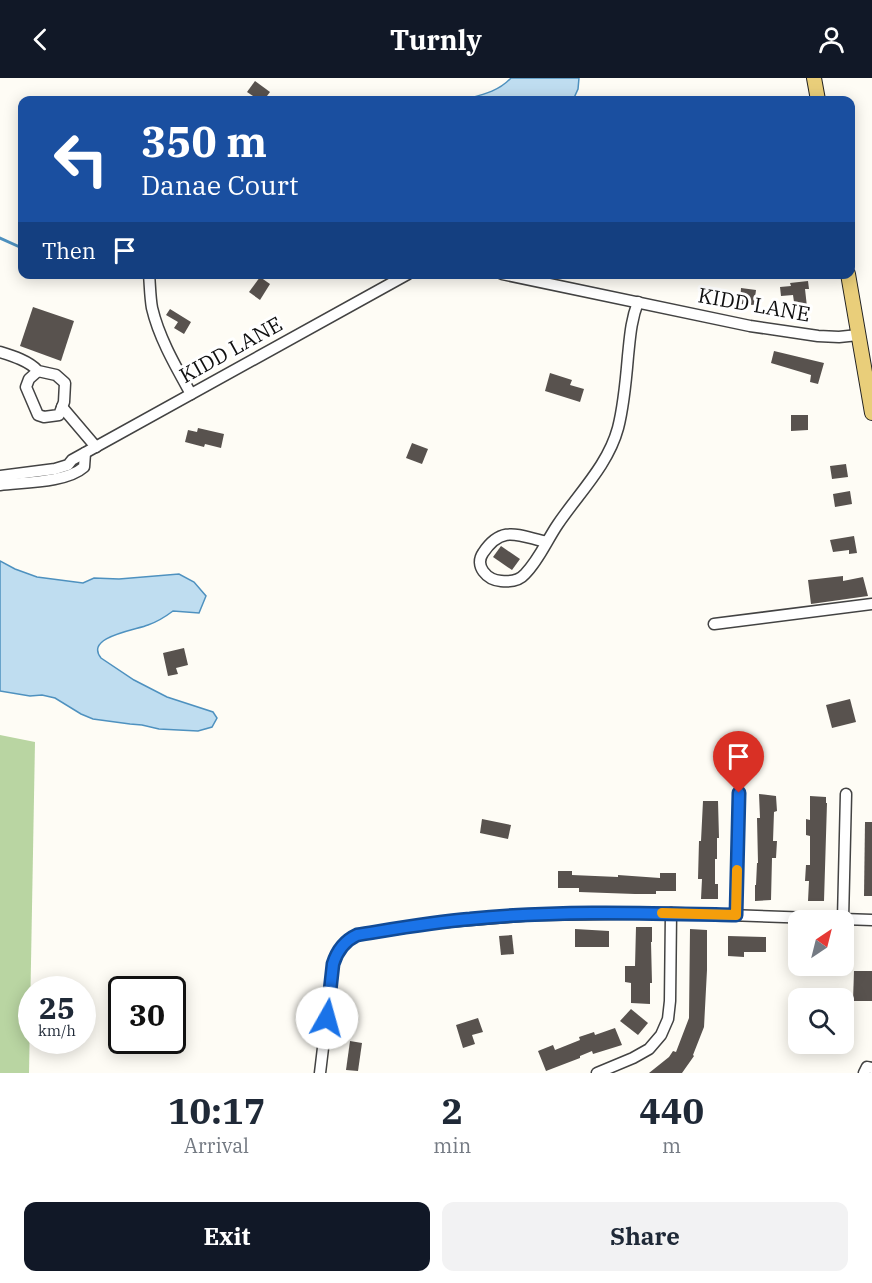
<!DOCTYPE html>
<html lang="en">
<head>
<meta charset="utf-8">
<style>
  :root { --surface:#fff; --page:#f2f2f3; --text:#1f2937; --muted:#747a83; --accent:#111827 }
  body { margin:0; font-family:"IBM Plex Serif",serif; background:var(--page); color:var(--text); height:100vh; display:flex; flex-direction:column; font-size:22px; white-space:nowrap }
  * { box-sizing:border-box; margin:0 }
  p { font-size:20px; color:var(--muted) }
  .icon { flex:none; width:33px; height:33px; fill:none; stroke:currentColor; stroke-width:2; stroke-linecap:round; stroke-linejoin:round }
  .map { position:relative; height:995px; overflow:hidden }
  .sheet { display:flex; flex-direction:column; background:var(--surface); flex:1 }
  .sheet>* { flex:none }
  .top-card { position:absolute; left:18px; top:18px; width:837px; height:183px; border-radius:12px; box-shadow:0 3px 15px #0003; background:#1a4fa0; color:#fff; overflow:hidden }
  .needle { width:39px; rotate:35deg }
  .buttons { position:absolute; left:788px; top:832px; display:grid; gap:12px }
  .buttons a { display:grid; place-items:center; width:66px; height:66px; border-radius:12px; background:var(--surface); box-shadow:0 3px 15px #0003; font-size:30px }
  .speed { position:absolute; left:18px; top:898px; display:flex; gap:12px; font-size:30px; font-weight:700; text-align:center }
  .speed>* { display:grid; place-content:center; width:78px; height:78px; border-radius:50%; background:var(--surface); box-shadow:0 3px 15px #0003; line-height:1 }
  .speed small { font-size:15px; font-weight:400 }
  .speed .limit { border:3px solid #111; border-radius:9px; background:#fff; color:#111 }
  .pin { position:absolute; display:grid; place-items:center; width:51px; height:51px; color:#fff; margin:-62px -26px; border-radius:50% 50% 50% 0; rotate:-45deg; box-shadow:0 0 6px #0007 }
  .pin .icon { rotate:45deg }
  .me { position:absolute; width:66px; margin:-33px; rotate:7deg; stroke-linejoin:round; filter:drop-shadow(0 0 4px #0008) }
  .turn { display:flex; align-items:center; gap:21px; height:126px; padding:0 24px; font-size:27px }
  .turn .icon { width:78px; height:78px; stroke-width:2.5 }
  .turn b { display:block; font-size:42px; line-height:51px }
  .then { display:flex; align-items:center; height:57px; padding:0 24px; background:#0003; gap:12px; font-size:22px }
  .eta { display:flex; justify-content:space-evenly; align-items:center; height:102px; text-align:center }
  .eta b { font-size:36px; font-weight:800; line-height:42px }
  .primary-button { display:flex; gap:12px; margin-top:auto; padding:12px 24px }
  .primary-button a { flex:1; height:69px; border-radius:12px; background:var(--accent); color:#fff; font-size:24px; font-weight:800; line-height:69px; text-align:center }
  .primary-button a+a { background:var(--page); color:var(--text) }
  header { display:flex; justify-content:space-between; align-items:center; height:78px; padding:0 24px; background:var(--accent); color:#fff; font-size:27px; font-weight:800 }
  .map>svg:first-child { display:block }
  .forest { fill:#b9d5a2 }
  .water { fill:#bfddf0; stroke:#4e91bf; stroke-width:1.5 }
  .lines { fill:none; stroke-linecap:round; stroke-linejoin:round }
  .stream { stroke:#4e91bf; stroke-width:3 }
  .building { fill:#58524e }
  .minor-casing { stroke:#434343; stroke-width:13 }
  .major-casing { stroke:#212121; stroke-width:16 }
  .minor { stroke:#fff; stroke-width:10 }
  .major { stroke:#e9ce7a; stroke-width:14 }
  .route-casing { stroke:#114b97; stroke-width:15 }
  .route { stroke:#1a73e8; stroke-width:10 }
  .slow { stroke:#f59e0b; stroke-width:10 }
  .labels { text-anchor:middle; stroke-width:6; stroke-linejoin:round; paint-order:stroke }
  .street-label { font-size:21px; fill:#101010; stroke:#fff }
</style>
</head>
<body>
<header><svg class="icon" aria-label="back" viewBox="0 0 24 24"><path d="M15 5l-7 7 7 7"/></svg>Turnly<svg class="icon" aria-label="person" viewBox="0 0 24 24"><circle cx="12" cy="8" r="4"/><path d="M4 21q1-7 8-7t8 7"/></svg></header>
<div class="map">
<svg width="872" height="995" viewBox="0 0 872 995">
  <rect width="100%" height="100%" fill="#fefcf5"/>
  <polygon class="forest" points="0,657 35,664 29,995 0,995"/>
  <g class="water">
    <path d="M511,0H579L578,11L573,22H463C481,17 498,14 511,0Z"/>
    <path d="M0,483L15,491L37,499L83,505L94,500L119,501L179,496L194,504L206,518L199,535L173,533C165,539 157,544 148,547C136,552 84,559 101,580L134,602L167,619L213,634L217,640L212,649L198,653L159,651L142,647L130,646L93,641L81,636L55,620L42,617L30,618L0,613Z"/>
  </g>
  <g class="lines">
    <g class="stream">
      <polyline points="0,160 22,170"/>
      <polyline points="117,196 138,199"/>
    </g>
  </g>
  <g class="building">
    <polygon points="255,3 270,14 264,22 259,22 247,14"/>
    <polygon points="260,199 270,206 260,222 249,214"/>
    <polygon points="808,203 809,211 805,211 807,229 795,231 793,217 781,218 780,209 791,208 790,205"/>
    <polygon points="741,210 756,212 754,227 740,226"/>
    <polygon points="33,229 74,243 61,283 20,268"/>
    <polygon points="170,231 191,244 184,256 174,250 178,244 166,237"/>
    <polygon points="774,273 824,285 818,306 810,304 811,297 771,285"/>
    <polygon points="550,295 572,302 570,307 584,311 580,324 545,313"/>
    <polygon points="791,337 808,337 808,352 791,353"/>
    <polygon points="198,350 224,356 221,370 205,366 204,369 185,364 188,352 197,354"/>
    <polygon points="412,365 428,371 422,386 406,380"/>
    <polygon points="846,386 848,399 832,401 830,388"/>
    <polygon points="850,413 852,426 835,429 833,416"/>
    <polygon points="854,458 857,475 849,476 849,472 833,474 830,462"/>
    <polygon points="501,468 520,481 512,492 493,479"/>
    <polygon points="843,498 843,503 863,499 868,518 811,526 808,502"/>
    <polygon points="184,570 188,587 176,590 178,596 168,598 163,575"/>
    <polygon points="850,621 856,644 832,650 826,627"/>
    <polygon points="759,716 776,718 777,733 774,734 773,763 777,763 776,780 772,780 771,822 755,823 755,807 756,807 757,785 758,785 757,740 760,740"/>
    <polygon points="810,718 826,719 826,725 827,725 824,823 808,823 809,803 805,803 806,787 810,787 810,758 806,757 806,741 810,742"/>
    <polygon points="703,723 718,723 719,760 717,760 717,781 715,781 715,806 718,806 718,821 701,821 702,801 698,801 699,763 701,763"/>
    <polygon points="482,741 511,747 508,761 480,755"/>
    <polygon points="865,744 872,744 872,818 864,818"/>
    <polygon points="558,793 572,793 572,797 618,799 618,797 660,800 660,795 676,795 676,813 656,813 656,816 635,816 579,814 579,810 558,810"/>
    <polygon points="636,849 652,849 652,864 651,864 652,905 650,905 650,926 631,925 631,905 625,904 625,888 635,888"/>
    <polygon points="575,851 609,853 609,869 575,869"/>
    <polygon points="690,851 707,852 707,892 704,949 693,977 694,978 682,995 649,995 669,979 673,973 676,974 689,940"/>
    <polygon points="512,857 514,876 501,877 499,858"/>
    <polygon points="728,858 766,859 766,874 744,874 744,879 728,878"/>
    <polygon points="854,893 872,893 872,923 853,923"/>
    <polygon points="631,931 648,945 638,957 620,943"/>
    <polygon points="478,940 483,954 472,957 475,966 463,970 456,947"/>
    <polygon points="615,950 622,967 593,976 592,973 580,978 580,980 546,993 538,973 553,967 555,972 580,962 579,959 594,954 595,957"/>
    <polygon points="350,963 362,965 358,993 346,992"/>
  </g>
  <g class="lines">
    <defs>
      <g id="minor">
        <path d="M149,196C150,207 150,219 152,230C159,260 176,289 191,316"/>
        <polyline points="502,196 750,248 818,258 839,259 858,257"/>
        <path d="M0,274C13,278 29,283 38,293L56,297L65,305L64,324L59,337L44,339L38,337L26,309L29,301L38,293"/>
        <polyline points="62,329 96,369"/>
        <polyline points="0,398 55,391 68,387 72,382 408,196"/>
        <path d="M0,407C23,404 66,405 84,389L85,375"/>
        <path d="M547,464C519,458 502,446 483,475C474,488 487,502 501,503C510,504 519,503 525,496C539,482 547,462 558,446C579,415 608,387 618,350C624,327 626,302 628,278C630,259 631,242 638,224"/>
        <polyline points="714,546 872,526"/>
        <polyline points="736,837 739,715"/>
        <polyline points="843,841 846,716"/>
        <path d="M320,995L333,886C337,872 344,864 357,857L433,845L531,837L671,835L872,842"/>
        <polyline points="597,995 633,980 649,971 661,957 668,941 670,923 671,835"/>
        <polyline points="864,995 867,989 872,990"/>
      </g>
      <g id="major">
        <polyline points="814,0 818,22"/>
        <polyline points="848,196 872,335"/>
      </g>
    </defs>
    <use href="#minor" class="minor-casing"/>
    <use href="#major" class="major-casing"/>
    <use href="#minor" class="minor"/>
    <use href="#major" class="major"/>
  </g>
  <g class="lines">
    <defs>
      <path id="route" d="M327,940L333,886C337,873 344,863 357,857C394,851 432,844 470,841C558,832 647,835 736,837L739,715"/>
    </defs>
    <use href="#route" class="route-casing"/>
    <use href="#route" class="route"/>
    <polyline class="slow" points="662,835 736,837 737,792"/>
  </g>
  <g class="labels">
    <g class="street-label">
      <text transform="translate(754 227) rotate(10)" y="7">KIDD LANE</text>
      <text transform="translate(231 272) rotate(-29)" y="7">KIDD LANE</text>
    </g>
  </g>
</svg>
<div class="buttons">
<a><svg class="needle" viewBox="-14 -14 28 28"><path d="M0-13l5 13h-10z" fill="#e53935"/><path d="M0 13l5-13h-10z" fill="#747a83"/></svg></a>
<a><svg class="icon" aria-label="search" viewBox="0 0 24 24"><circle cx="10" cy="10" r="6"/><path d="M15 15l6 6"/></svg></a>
</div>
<div class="speed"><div>25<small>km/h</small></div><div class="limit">30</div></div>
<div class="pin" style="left:739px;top:715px;background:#d93025"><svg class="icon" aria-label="arrive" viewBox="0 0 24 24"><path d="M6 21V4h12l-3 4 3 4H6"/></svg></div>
<svg class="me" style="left:327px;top:940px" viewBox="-20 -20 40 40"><circle r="19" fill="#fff"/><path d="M0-13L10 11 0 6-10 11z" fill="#1a73e8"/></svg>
<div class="top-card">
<div class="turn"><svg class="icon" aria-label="left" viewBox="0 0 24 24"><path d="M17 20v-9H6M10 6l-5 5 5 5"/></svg><div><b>350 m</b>Danae Court</div></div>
<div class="then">Then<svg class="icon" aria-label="arrive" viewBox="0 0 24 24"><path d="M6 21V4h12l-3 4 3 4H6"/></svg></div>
</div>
</div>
<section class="sheet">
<div class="eta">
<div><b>10:17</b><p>Arrival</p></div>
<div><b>2</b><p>min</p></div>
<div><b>440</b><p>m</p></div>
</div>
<div class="primary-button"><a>Exit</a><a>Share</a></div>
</section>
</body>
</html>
